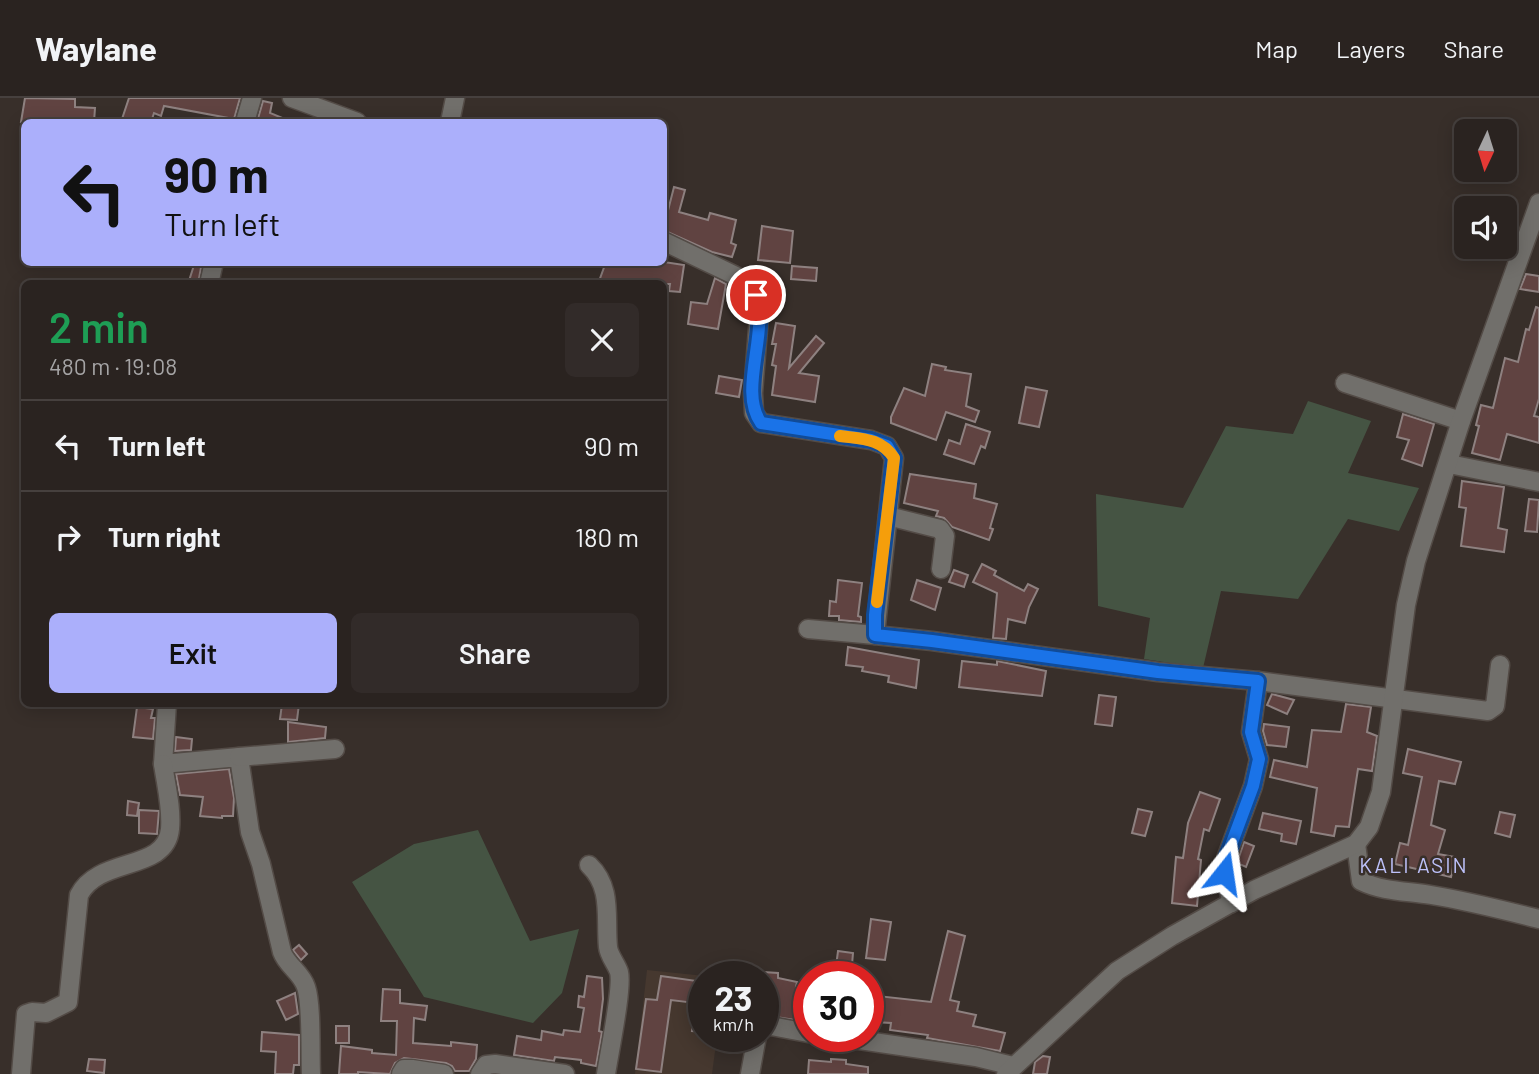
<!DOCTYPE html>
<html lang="en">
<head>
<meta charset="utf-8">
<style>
  :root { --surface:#2a2320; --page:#322b29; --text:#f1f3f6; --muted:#a5a4a5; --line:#46403e; --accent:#abaffb }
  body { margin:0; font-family:Barlow,sans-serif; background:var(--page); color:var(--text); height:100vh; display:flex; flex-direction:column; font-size:26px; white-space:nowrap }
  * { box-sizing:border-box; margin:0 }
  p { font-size:23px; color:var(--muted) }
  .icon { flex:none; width:38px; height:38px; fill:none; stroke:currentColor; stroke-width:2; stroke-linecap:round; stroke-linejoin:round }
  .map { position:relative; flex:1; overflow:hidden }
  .details { position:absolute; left:21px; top:182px; width:646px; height:427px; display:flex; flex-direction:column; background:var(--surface); border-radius:10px; box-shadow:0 4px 18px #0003,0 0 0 2px var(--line) }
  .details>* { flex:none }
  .guide { position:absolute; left:21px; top:21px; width:646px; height:147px; border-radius:10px; box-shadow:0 4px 18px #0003,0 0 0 2px var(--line); background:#abaffb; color:#111; overflow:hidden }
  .needle { width:46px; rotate:184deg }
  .buttons { position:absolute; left:1454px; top:21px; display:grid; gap:14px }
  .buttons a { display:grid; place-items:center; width:63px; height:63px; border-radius:10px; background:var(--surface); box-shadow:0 4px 18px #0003,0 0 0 2px var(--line); font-size:35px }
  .speed { position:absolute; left:688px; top:863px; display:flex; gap:14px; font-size:35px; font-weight:700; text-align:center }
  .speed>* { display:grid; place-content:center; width:91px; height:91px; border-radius:50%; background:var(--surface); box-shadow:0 4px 18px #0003,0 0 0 2px var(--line); line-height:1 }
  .speed small { font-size:18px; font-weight:400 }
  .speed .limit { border:10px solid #d22; background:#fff; color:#111 }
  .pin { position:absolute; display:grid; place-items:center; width:60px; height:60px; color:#fff; margin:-30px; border:4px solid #fff; border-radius:50%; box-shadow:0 2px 7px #0007 }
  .me { position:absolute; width:77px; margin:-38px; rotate:15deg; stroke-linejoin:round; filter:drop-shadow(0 0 5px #0008) }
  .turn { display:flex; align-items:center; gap:24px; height:147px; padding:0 28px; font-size:32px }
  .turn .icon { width:91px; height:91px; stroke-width:2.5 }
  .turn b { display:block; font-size:49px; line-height:60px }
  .round { display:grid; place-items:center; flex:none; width:74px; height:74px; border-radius:10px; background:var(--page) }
  .headline { display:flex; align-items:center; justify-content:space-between; height:119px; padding:0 28px }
  h1 { font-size:42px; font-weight:600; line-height:52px; color:#1e9e55 }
  .primary-button { display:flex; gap:14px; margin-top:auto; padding:14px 28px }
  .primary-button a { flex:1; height:80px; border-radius:10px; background:var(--accent); color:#111; font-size:28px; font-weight:600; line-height:80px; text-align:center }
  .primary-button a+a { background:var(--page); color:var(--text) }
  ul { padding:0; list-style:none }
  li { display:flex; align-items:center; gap:21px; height:91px; padding:0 28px; border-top:2px solid var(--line) }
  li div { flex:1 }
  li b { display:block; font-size:26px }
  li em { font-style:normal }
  header { display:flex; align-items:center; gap:42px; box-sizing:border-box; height:98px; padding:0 35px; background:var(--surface); border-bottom:2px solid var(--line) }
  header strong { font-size:33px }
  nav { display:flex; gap:38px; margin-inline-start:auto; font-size:24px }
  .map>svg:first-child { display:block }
  .built { fill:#46382f; fill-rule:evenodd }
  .green { fill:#455443 }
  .building { fill:#604341; stroke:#8e8180; stroke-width:2 }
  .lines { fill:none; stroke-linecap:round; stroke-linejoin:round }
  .minor-casing { stroke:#534b46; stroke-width:21 }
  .minor { stroke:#716f6b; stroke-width:18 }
  .route-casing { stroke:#114b97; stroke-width:18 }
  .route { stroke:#1a73e8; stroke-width:12 }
  .slow { stroke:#f59e0b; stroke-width:12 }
  .labels { text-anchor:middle; stroke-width:5; stroke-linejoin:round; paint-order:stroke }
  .quarter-label { font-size:21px; letter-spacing:2px; fill:#bdc1fa; stroke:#382f2a }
</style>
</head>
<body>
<header>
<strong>Waylane</strong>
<nav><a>Map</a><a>Layers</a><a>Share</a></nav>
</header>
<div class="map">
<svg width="1539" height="976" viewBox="0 0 1539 976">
  <rect width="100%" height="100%" fill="#382f2a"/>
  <path class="built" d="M647,872L705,878L703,882H699L692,932L703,934L704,938H717L712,976H635ZM661,878L695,883H696L658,900ZM646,901L671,904L661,974L637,971Z"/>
  <g class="green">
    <polygon points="1308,303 1371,323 1348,375 1419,390 1399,433 1348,421 1298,501 1221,493 1203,570 1144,561 1150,520 1098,508 1096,396 1183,410 1226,328 1293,336"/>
    <polygon points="478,732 530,843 579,831 562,895 533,925 424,899 352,784 414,746"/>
  </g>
  <g class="building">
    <polygon points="25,0 75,1 75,9 95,10 94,24 21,24"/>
    <polygon points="129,0 240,0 234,21 164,8 161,18 154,15 151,24 121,24"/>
    <polygon points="263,3 272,5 270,15 292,24 257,24"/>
    <polygon points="674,89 685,92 679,114 708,122 710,115 736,122 731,145 736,147 732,159 712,154 663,132"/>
    <polygon points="762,128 793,133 790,165 758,162"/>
    <polygon points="195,164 202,164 198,186 188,186"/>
    <polygon points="606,164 664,164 684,167 680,194 669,193 670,186 598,186"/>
    <polygon points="792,168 817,170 816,183 791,181"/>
    <polygon points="1526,176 1539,178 1539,194 1520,191"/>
    <polygon points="715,180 726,186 718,231 688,226 691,204 707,206"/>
    <polygon points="1536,209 1539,210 1539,301 1534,318 1539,319 1539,345 1507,336 1500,362 1472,355 1479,328 1476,327 1481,307 1493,310 1505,260 1518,264 1526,231 1529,232"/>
    <polygon points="776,225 795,228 789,270 816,238 824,245 799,275 819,278 815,304 772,297 776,268 772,267 776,246 772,246"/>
    <polygon points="932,266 946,269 945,272 971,276 966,308 979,313 975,324 946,314 936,342 891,325 891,319 904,290 925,298"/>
    <polygon points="719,278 742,282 739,299 716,295"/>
    <polygon points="1026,289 1047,293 1039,329 1019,325"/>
    <polygon points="1403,316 1434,326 1422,368 1402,361 1409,342 1397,339"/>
    <polygon points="966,326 990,334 985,350 981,348 974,366 944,356 949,342 960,346"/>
    <polygon points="910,376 976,386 974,400 997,406 990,430 993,431 989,442 952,429 944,420 936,418 938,413 904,405"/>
    <polygon points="1462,383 1504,389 1498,430 1507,432 1504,454 1461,448 1466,410 1459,409"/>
    <polygon points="1529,401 1539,402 1537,434 1525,433"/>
    <polygon points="982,466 996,473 994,477 1024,493 1028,486 1038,491 1029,509 1025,525 1008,521 1006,541 993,540 997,495 973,484"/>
    <polygon points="954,472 968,477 964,489 949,484"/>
    <polygon points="838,482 862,485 858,518 861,519 861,524 839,522 839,518 829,518 830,503 836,504"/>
    <polygon points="917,482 941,490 935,512 911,502"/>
    <polygon points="848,549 919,562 916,590 888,584 889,578 862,573 863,569 846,567"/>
    <polygon points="962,563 997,567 997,563 1046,573 1042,598 959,589"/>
    <polygon points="1272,596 1294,602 1287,616 1267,607"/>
    <polygon points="1099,597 1116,599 1112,628 1095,626"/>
    <polygon points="282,606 299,606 297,622 280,621"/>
    <polygon points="1346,606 1371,609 1367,634 1377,638 1372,673 1358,671 1349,729 1336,728 1334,738 1311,734 1317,690 1270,679 1274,662 1307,669 1312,632 1341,634"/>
    <polygon points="137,609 153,611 151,620 155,620 153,641 133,639"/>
    <polygon points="288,624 326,629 325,640 288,644"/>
    <polygon points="1264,626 1289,629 1286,649 1267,647 1263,633"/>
    <polygon points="176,639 192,641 191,652 175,653"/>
    <polygon points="1408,651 1461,664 1455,686 1439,683 1431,727 1445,732 1438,756 1455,759 1451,779 1395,766 1400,745 1408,747 1422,679 1403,675"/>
    <polygon points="229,671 234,700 233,718 222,718 222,720 200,718 203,699 180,697 176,676"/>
    <polygon points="1200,694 1220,701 1209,733 1204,731 1198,761 1201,762 1197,808 1172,805 1176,759 1183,760 1188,725"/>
    <polygon points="128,703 139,705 137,718 127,717"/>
    <polygon points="1138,711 1152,714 1145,738 1132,735"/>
    <polygon points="139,712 159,713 157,736 139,735"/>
    <polygon points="1500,714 1515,717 1510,739 1495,735"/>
    <polygon points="1263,715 1301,723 1296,746 1281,743 1282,736 1259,731"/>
    <polygon points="1244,744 1254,748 1246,769 1237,765"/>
    <polygon points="871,821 891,824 885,862 866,860"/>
    <polygon points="948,833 965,838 950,902 959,904 957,913 976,917 973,928 1005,935 1000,953 927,940 928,937 890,932 891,925 875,924 878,898 931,904"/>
    <polygon points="299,847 307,856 301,862 293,852"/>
    <polygon points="838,853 853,855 851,878 835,876"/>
    <polygon points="763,874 778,875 778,880 797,884 796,889 808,891 808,924 763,917"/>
    <polygon points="587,878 602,880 603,901 599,933 602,934 596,968 581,965 581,962 555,959 554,963 514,957 517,938 541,942 542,933 563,937 564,932 580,934 584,910 578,909 579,898 584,899"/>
    <polygon points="661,878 704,884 704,934 692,933 696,905 671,902 661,974 636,971 646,901 657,902"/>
    <polygon points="383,891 400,892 400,905 427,908 425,922 414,920 413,945 451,948 451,944 477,947 476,961 469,973 455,973 452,968 446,965 404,960 395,965 390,976 358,974 358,976 339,976 341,948 372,952 372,955 396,957 397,923 381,923"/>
    <polygon points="295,895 298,916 286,922 277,903"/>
    <rect x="336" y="928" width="13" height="17"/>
    <polygon points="262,934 299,937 299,967 294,967 293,976 275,976 276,954 261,953"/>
    <polygon points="1043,958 1050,959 1047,976 1033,976 1035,964"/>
    <polygon points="89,961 105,962 104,975 87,973"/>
    <polygon points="831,961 846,962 846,966 868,969 868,976 808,976 809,962 831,964"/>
  </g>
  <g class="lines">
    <defs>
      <g id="minor">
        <polyline points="292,0 357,24"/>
        <polyline points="245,24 252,0"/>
        <polyline points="450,24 455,0"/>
        <polyline points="663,143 734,177 750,188 756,197 759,218 753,295 754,315 761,325 871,342 887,348 894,360 875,537 932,543 1158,574 1258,583 1488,613 1495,608 1500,567"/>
        <polyline points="209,186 214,164"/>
        <polyline points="1345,285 1461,323"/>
        <polyline points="1449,366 1539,384"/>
        <polyline points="888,418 940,431 945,438 941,471"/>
        <polyline points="808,531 875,537"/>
        <path d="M167,606L163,666L239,659L250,734L261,766L282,854C287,868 301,874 306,889C312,906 310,955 311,976"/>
        <polyline points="239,659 335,651"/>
        <path d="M1356,746L1361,783C1383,794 1409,793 1431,797C1468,803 1503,812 1539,821"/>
        <path d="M589,767C613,790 605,819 608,849C609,858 616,865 619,874C623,889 609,956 606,976"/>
        <polyline points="1232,805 1224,775 1224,766 1253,688 1259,661 1251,634 1258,583"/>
        <polyline points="763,929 771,928 808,935"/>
        <polyline points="832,938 976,959 1013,968"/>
        <path d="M21,976L26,916L32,914L46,915L68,904L79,797C99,758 166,774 170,731C172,710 166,687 163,666"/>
        <polyline points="401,976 404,971 412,971 444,976"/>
        <polyline points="480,976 486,967 495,966 565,976"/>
        <polyline points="750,976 757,938"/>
        <polyline points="1006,976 1117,873 1172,838 1254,792 1356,746 1369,729 1381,694 1406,507 1416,463 1461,323 1539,105"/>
      </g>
    </defs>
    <use href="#minor" class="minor-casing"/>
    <use href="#minor" class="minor"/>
  </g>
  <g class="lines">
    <defs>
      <path id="route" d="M756,197C769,235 738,293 761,325L871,342L887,348L894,360L875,517V537L932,543L1158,574L1258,583L1251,634L1259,661L1253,688L1224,766V775"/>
    </defs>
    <use href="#route" class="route-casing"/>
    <use href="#route" class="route"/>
    <path class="slow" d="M840,338C862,341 881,340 894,360L877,504"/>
  </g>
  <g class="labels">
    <g class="quarter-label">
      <text x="1414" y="775">KALI ASIN</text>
    </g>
  </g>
</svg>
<div class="buttons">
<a><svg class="needle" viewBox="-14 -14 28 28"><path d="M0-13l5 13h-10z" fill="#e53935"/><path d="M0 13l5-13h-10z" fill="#a5a4a5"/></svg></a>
<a><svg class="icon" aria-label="sound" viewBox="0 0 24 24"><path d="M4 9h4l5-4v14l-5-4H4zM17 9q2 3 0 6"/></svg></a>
</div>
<div class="speed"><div>23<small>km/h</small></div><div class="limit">30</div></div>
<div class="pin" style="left:756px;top:197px;background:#d93025"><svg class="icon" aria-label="arrive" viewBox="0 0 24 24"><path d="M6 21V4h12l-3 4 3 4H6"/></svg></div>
<svg class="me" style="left:1224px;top:775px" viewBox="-20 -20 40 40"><path d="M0-17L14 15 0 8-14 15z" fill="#1a73e8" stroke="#fff" stroke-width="4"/></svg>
<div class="guide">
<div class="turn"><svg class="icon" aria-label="left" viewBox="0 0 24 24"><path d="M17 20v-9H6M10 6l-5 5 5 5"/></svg><div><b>90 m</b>Turn left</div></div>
</div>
<section class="details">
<div class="headline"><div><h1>2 min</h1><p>480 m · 19:08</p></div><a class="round"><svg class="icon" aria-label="close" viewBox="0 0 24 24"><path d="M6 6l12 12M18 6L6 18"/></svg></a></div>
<ul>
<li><svg class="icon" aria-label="left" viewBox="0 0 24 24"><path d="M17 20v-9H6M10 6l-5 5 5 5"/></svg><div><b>Turn left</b></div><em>90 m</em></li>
<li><svg class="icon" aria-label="right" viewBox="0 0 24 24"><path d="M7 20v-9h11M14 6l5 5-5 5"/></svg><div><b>Turn right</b></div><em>180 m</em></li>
</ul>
<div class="primary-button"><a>Exit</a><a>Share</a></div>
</section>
</div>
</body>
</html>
